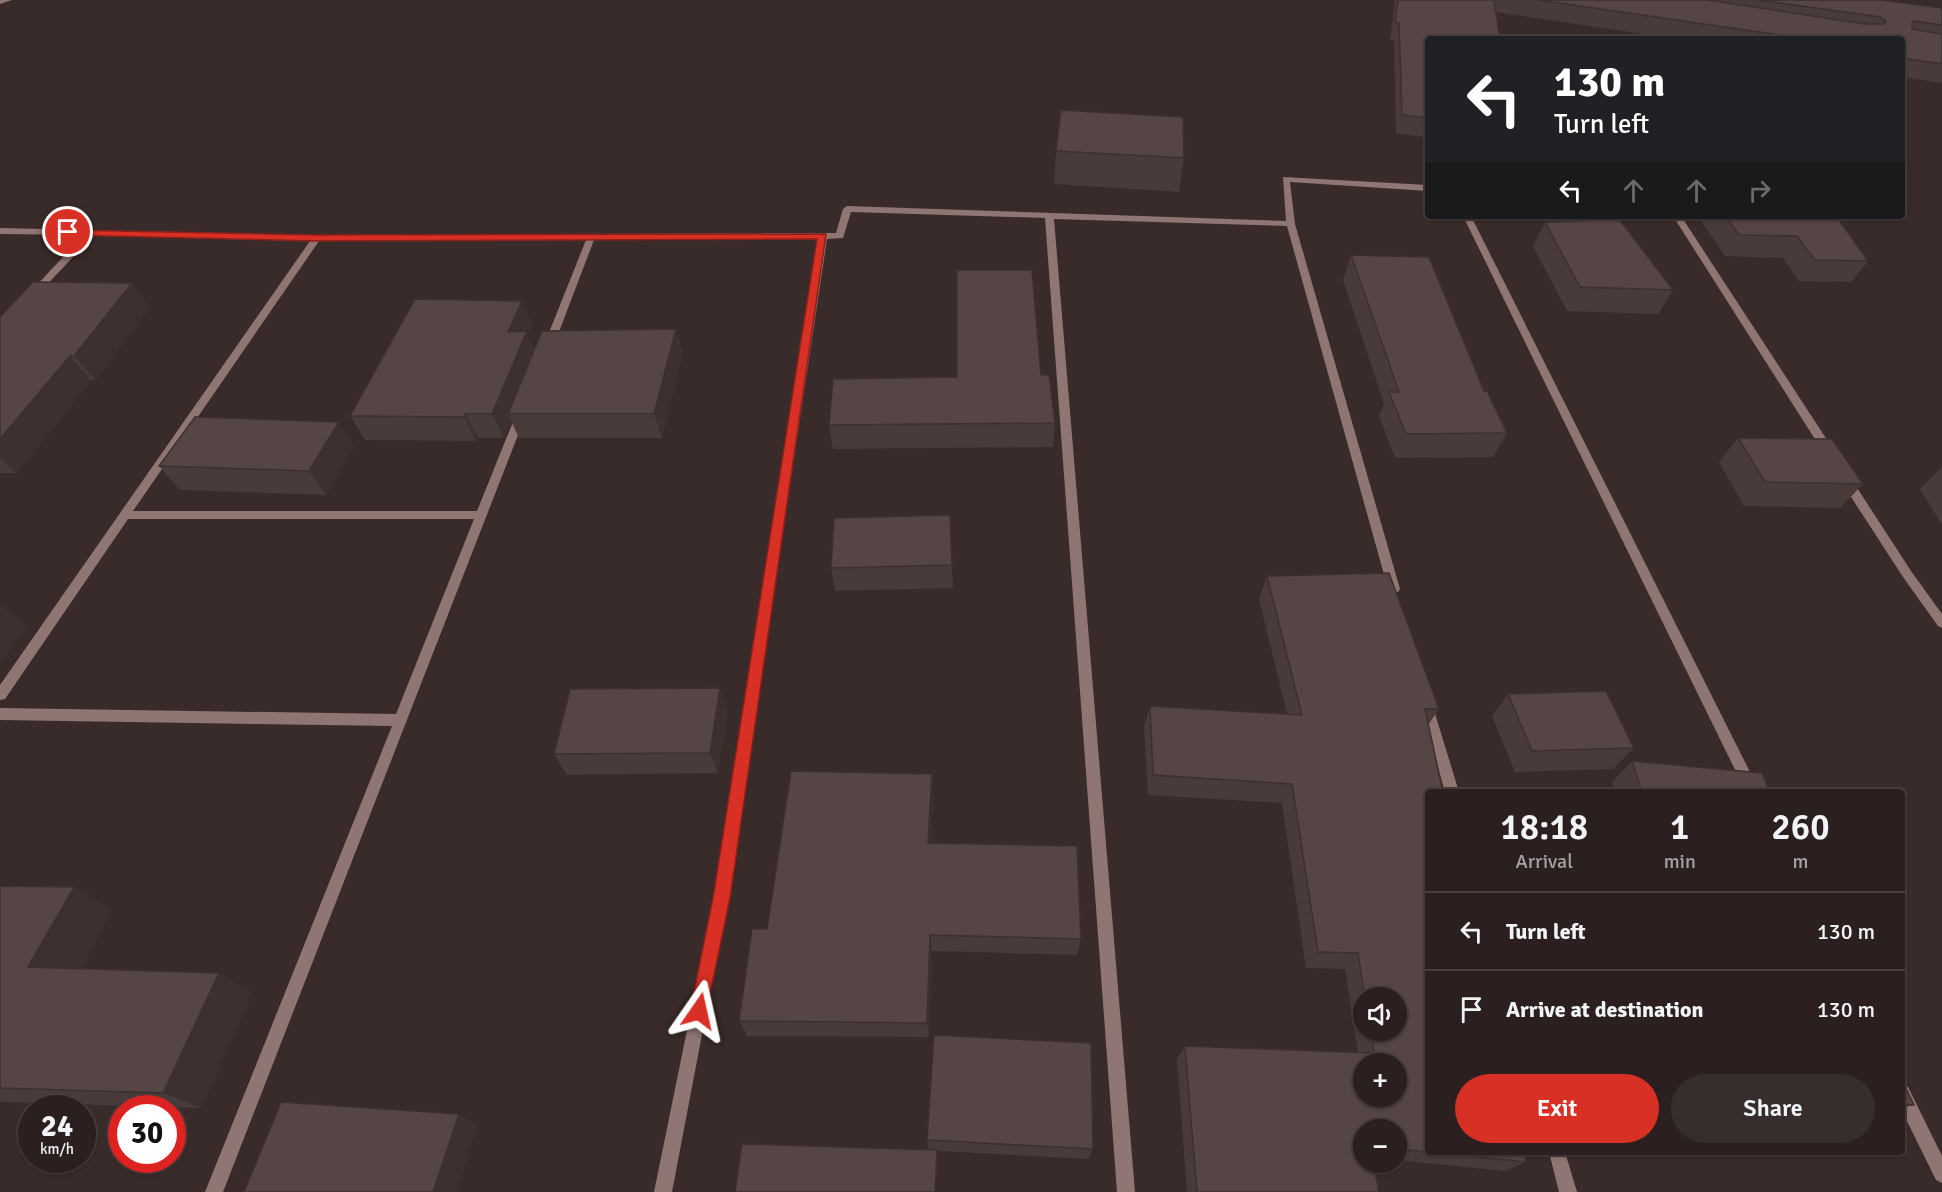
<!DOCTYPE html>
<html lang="en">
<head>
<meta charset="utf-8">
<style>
  :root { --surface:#2b201f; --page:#372d2c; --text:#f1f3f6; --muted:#a6a3a4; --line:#473e3d; --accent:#d93025 }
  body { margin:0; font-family:Signika,sans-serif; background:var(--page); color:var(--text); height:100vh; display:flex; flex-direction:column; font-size:22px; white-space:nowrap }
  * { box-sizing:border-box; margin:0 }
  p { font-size:20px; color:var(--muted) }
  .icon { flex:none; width:33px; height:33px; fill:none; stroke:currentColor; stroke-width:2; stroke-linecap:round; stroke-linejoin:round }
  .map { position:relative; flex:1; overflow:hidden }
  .side { position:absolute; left:1425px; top:789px; width:480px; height:366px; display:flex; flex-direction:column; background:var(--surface); border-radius:6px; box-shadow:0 2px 4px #0004,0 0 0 2px var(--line) }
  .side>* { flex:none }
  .guide { position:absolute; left:1425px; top:36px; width:480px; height:183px; border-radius:6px; box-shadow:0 2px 4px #0004,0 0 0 2px var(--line); background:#202124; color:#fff; overflow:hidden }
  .controls { position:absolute; left:1353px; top:987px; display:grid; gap:12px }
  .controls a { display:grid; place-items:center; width:54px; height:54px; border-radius:50%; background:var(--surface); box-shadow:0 2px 4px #0004,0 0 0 2px var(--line); font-size:30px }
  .speed { position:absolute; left:18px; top:1095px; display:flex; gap:12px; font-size:30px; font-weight:700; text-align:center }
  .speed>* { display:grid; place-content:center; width:78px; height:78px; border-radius:50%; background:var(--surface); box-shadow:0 2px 4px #0004,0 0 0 2px var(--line); line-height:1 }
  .speed small { font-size:15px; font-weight:400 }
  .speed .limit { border:9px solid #d22; background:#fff; color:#111 }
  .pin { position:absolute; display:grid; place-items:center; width:51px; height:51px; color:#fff; margin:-26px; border:3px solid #fff; border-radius:50%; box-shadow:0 2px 6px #0007 }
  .me { position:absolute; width:66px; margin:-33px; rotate:11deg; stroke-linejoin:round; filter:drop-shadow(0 0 4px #0008) }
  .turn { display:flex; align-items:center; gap:21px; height:126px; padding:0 30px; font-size:27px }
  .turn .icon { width:78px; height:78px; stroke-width:2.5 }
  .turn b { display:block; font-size:42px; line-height:51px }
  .lanes { display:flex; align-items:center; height:57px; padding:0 30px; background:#0003; justify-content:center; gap:30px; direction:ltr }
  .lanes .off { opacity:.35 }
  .eta { display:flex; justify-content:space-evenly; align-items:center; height:102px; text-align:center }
  .eta b { font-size:36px; font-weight:600; line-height:42px }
  .button { display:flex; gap:12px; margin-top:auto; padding:12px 30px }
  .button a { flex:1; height:69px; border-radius:36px; background:var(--accent); color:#fff; font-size:24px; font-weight:600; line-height:69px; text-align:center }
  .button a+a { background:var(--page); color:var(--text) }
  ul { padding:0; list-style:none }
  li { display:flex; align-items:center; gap:18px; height:78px; padding:0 30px; border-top:2px solid var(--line) }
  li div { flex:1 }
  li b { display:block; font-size:22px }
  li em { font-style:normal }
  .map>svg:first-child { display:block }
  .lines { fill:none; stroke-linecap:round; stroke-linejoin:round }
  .minor { fill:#907673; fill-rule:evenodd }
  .wall { fill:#493b3a; fill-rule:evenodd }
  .shaded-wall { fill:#3c3030 }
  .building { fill:#554544; stroke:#3c3030; stroke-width:1.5; fill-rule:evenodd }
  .route { fill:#d93025; stroke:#8d1f18; stroke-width:1.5 }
</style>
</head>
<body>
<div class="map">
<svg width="1942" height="1192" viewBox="0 0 1942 1192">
  <rect width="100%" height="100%" fill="#392b29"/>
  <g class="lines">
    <g class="minor">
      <polygon points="0,0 12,0 0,4"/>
      <polygon points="1283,177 1428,185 1428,191 1290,182 1295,224 1400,589 1398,592 1390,592 1388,589 1287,226 1054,219 1135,1192 1117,1192 1045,218 851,212 843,238 827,239 728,898 672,1192 654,1192 714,898 818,239 594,240 554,345 549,348 544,345 586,240 319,241 133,511 477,511 515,417 520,413 525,417 223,1192 205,1192 392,726 0,720 0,708 396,714 474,519 128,519 5,699 0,700 0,685 310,241 93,236 37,295 31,295 31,291 84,235 0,234 0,228 316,235 836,233 843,209 847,206 1286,221"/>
      <polygon points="1463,216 1471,216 1760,792 1746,792"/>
      <polygon points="1673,216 1681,216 1833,449 1834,452 1833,455 1825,455"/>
      <polygon points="1846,476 1850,477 1911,571 1942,614 1942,628 1938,626 1903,577 1842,483 1841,480"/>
      <polygon points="1427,701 1432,703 1433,707 1459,792 1445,792 1421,707 1422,703"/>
      <polygon points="1902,1085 1908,1087 1942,1156 1942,1183 1936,1180 1902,1111"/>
      <polygon points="1549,1152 1565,1152 1577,1192 1559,1192"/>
    </g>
  </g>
  <g class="wall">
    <polygon points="1395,0 1881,0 1942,8 1942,83 1902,77 1902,39 1677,39 1496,12 1428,39 1428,137 1396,134 1394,40 1390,40"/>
    <polygon points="1056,151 1184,158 1179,192 1054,184"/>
    <polygon points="1698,216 1836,216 1868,261 1851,282 1799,281 1783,258 1725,256"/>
    <polygon points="1545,222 1673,290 1658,314 1567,311 1533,246"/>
    <polygon points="1351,255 1484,391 1507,433 1493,457 1395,458 1379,416 1384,404 1343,280"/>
    <polygon points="522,301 532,325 528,334 534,349 676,329 683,353 662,438 519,438 511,421 504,438 478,438 476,441 365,440 350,416"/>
    <polygon points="150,307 95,380 91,380 16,473 0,473 0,317"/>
    <polygon points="1041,375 1055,423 1053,447 833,449 829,425 957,377"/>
    <polygon points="339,422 354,446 326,495 180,490 159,466"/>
    <polygon points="1738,438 1863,484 1840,508 1744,506 1719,462"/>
    <polygon points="1942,467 1942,525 1920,489"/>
    <polygon points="950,515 953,588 835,591 831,568"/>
    <path d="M1267,576L1439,709L1428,725V792L1526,1162L1505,1171L1396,1160V1130H1364L1379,1192H1187L1177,1059L1185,1046L1358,1052L1345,969L1306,968L1282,803L1148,795L1144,727L1150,706L1287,714L1259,599ZM1364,998H1396V1030H1364Z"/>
    <polygon points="1508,694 1634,748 1613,769 1515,772 1492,716"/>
    <polygon points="728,710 718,773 567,775 554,754"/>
    <polygon points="1632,761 1770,792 1615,792 1612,782"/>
    <polygon points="932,774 933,794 931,843 1081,939 1077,955 932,951 929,1037 747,1036 739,1021 767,929"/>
    <polygon points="0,886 74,887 112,909 80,969 219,973 252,993 201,1108 0,1102"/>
    <polygon points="1902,1080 1914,1105 1902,1108"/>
    <polygon points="927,1140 1093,1149 1088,1159 937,1151 938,1161 929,1150"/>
  </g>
  <g class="shaded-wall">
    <polygon points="132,283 150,307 95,380 74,356"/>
    <polygon points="522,301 532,325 528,334 537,356 508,414 511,421 504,438 492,414 508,332"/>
    <polygon points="676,329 683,353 662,438 654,414"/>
    <polygon points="70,356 91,380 16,473 0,458 0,439"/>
    <polygon points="465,414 478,438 476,441 464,417"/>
    <polygon points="339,422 354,446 326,495 309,471"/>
    <polygon points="0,604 26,626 0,664"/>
    <polygon points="720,688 728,710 718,773 710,753"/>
    <polygon points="932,774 933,794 930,861 928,843"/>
    <polygon points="74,887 112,909 70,987 28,967"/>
    <polygon points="930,935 932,951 929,1037 927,1023"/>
    <polygon points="219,973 252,993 201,1108 163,1093"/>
    <polygon points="459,1114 478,1125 457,1192 433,1192"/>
    <polygon points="937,1150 938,1161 937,1192 935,1192"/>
  </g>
  <g class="building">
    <polygon points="1398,0 1494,0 1500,39 1428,39 1428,118 1402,115 1399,23 1395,22"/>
    <polygon points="1538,0 1708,0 1865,24 1884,24 1886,21 1880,17 1759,0 1881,0 1942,8 1942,25 1914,21 1912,23 1912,29 1942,34 1942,64 1902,58 1902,39 1808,39"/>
    <polygon points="1061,110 1183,117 1184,158 1056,151"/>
    <polygon points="1726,216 1836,216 1868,261 1815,260 1797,236 1739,235"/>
    <polygon points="1619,219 1673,290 1580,287 1545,222"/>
    <polygon points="1351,255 1429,257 1484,391 1487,391 1507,433 1406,434 1389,392 1399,392"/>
    <polygon points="957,270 1032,270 1041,375 1049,375 1055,423 829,425 833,379 957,377"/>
    <polygon points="33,282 132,283 74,356 70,356 0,439 0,317"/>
    <polygon points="415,299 522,301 508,332 527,331 492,414 465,414 464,417 350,416"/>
    <polygon points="676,329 654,414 508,414 542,331"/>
    <polygon points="195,417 339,422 309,471 159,466"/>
    <polygon points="1738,438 1832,439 1863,484 1765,482"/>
    <polygon points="950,515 952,565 831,568 834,518"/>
    <path d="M1389,573L1439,709H1425L1443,792H1428V1152L1396,1149V1130H1364V1162H1373L1379,1192H1197L1185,1046L1374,1053L1371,1030H1396V998H1365L1358,953L1318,952L1292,784L1153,775L1150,706L1302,715L1267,576ZM1364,1064H1396V1096H1364Z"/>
    <polygon points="720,688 710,753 554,754 570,689"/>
    <polygon points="1606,691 1634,748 1532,751 1508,694"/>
    <polygon points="1632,761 1762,773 1770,792 1642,792"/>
    <polygon points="791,771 932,774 928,843 1077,846 1081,939 930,935 927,1023 739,1021 752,929 767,929"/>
    <polygon points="0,886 74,887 28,967 219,973 163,1093 0,1088"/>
    <polygon points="934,1035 1091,1043 1093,1149 927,1140"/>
    <polygon points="1902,1080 1914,1105 1902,1104"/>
    <polygon points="281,1102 459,1114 433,1192 244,1192"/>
    <polygon points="742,1144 937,1150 935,1192 735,1192"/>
    <polygon points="1431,1152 1524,1152 1526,1162"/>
  </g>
  <polygon class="route" points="65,230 316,235 826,234 730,898 705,1018 699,1020 693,1018 690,1011 713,898 817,239 316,241 68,235 65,235"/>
</svg>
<div class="controls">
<a><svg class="icon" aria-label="sound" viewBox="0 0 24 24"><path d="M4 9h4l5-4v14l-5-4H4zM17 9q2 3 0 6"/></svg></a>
<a>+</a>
<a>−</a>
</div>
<div class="speed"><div>24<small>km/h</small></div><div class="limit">30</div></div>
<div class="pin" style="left:68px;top:232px;background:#d93025"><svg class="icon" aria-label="arrive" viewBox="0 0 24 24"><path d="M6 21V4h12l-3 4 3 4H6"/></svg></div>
<svg class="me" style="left:699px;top:1011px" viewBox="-20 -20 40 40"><path d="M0-17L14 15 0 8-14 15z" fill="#d93025" stroke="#fff" stroke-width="4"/></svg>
<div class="guide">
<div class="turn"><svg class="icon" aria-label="left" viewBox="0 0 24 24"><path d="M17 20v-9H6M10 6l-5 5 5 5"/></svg><div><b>130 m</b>Turn left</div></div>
<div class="lanes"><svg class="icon" aria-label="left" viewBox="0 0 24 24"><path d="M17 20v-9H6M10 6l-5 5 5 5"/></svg><svg class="icon off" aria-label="ahead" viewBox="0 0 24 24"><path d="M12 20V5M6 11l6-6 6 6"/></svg><svg class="icon off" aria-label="ahead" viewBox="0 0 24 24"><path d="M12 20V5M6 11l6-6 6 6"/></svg><svg class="icon off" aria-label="right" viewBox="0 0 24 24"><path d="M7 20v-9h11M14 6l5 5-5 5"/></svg></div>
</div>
<section class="side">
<div class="eta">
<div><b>18:18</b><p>Arrival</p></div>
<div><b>1</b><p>min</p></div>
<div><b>260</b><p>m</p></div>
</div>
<ul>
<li><svg class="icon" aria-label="left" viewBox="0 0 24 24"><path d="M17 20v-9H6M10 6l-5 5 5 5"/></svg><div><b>Turn left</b></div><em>130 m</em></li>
<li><svg class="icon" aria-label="arrive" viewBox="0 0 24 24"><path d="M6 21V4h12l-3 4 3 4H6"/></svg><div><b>Arrive at destination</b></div><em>130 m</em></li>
</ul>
<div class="button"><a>Exit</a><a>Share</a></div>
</section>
</div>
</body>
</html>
